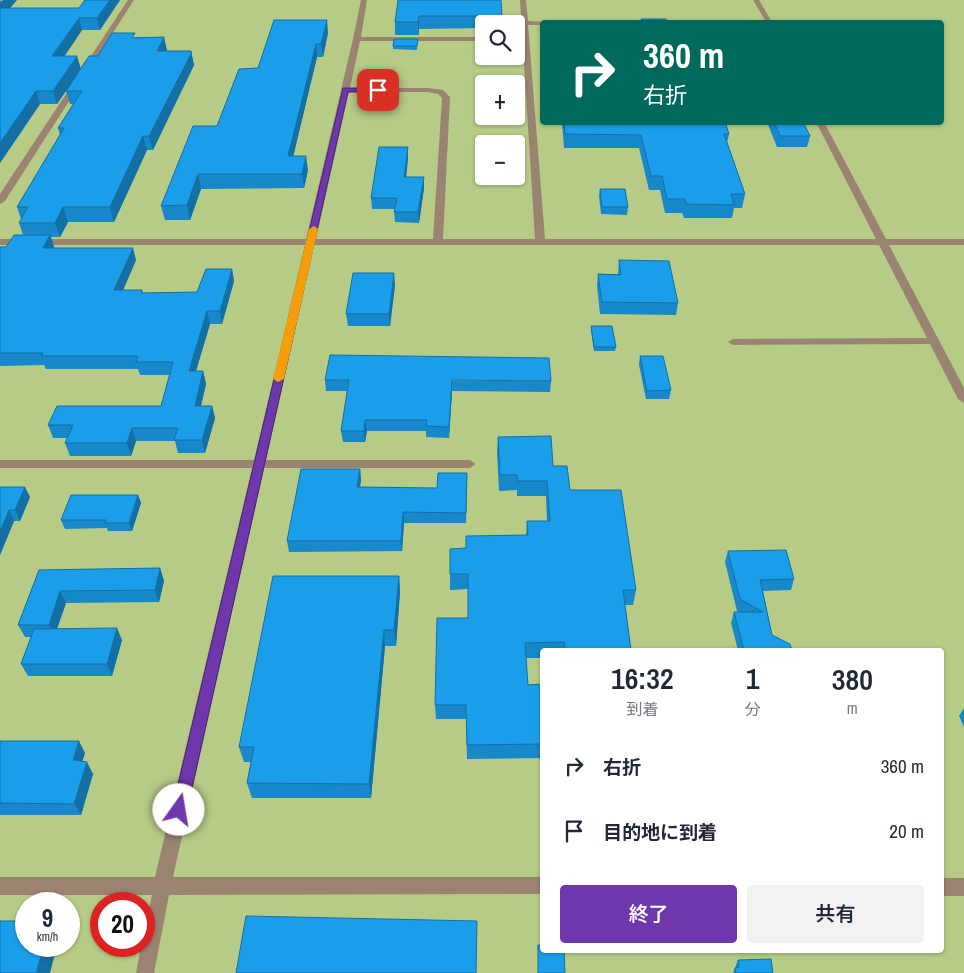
<!DOCTYPE html>
<html lang="ja">
<head>
<meta charset="utf-8">
<style>
  :root { --surface:#fff; --page:#f2f2f3; --text:#1f2937; --muted:#747a83; --accent:#7037ad }
  body { margin:0; font-family:"Archivo Narrow","Noto Sans JP",sans-serif; background:var(--page); color:var(--text); height:100vh; display:flex; flex-direction:column; font-size:19px; white-space:nowrap }
  * { box-sizing:border-box; margin:0 }
  p { font-size:16px; color:var(--muted) }
  .icon { flex:none; width:28px; height:28px; fill:none; stroke:currentColor; stroke-width:2; stroke-linecap:round; stroke-linejoin:round }
  .map { position:relative; flex:1; overflow:hidden }
  .sheet { position:absolute; left:540px; top:648px; width:404px; height:305px; display:flex; flex-direction:column; background:var(--surface); border-radius:5px; box-shadow:0 1px 4px #0004 }
  .sheet>* { flex:none }
  .guide { position:absolute; left:540px; top:20px; width:404px; height:105px; border-radius:5px; box-shadow:0 1px 4px #0004; background:#00695c; color:#fff; overflow:hidden }
  .controls { position:absolute; left:475px; top:15px; display:grid; gap:10px }
  .controls a { display:grid; place-items:center; width:50px; height:50px; border-radius:5px; background:var(--surface); box-shadow:0 1px 4px #0004; font-size:25px }
  .speed { position:absolute; left:15px; top:892px; display:flex; gap:10px; font-size:25px; font-weight:700; text-align:center }
  .speed>* { display:grid; place-content:center; width:65px; height:65px; border-radius:50%; background:var(--surface); box-shadow:0 1px 4px #0004; line-height:1 }
  .speed small { font-size:12px; font-weight:400 }
  .speed .limit { border:8px solid #d22; background:#fff; color:#111 }
  .pin { position:absolute; display:grid; place-items:center; width:42px; height:42px; color:#fff; margin:-21px; border-radius:10px; box-shadow:0 2px 8px #0006 }
  .me { position:absolute; width:55px; margin:-28px; rotate:13deg; stroke-linejoin:round; filter:drop-shadow(0 0 4px #0008) }
  .turn { display:flex; align-items:center; gap:18px; height:105px; padding:0 20px; font-size:22px }
  .turn .icon { width:65px; height:65px; stroke-width:2.5 }
  .turn b { display:block; font-size:35px; line-height:42px }
  .eta { display:flex; justify-content:space-evenly; align-items:center; height:85px; text-align:center }
  .eta b { font-size:30px; font-weight:600; line-height:35px }
  .button { display:flex; gap:10px; margin-top:auto; padding:10px 20px }
  .button a { flex:1; height:58px; border-radius:5px; background:var(--accent); color:#fff; font-size:20px; font-weight:600; line-height:58px; text-align:center }
  .button a+a { background:var(--page); color:var(--text) }
  ul { padding:0; list-style:none }
  li { display:flex; align-items:center; gap:15px; height:65px; padding:0 20px }
  li div { flex:1 }
  li b { display:block; font-size:19px }
  li em { font-style:normal }
  .map>svg:first-child { display:block }
  .built { fill:#b6cb86; fill-rule:evenodd }
  .lines { fill:none; stroke-linecap:round; stroke-linejoin:round }
  .minor { fill:#9a8471; fill-rule:evenodd }
  .wall { fill:#1788c9 }
  .shaded-wall { fill:#136fa4 }
  .building { fill:#1b9eea; stroke:#136fa4 }
  .route { fill:#7037ad; stroke:#492470 }
  .slow { fill:#f59e0b }
</style>
</head>
<body>
<div class="map">
<svg width="964" height="973" viewBox="0 0 964 973">
  <rect width="100%" height="100%" fill="#bfd295"/>
  <path class="built" d="M0,0H964V973H0ZM542,22H941V122H542ZM484,24H516V56H484ZM484,84H516V116H484ZM484,144H516V176H484ZM542,650H941V950H542ZM26,904H69V946H26ZM101,904H144V946H101Z"/>
  <g class="lines">
    <g class="minor">
      <polygon points="128,0 134,0 5,201 0,204 0,194"/>
      <path d="M361,0H367L361,37H484V41H360L350,88H428L443,90L450,97L443,239H535L520,0H526L528,21L545,22H542V25H528L545,239H876L816,122H824L886,239H964V245H889L964,388V403L958,399L930,344L733,345L728,342L733,339L927,338L879,245H314L266,460H470L476,464L470,468H264L173,877H542V894L169,895L154,973H136L141,946H144V934L152,895H0V877H155L252,468H0V460H254L305,245H0V239H306L353,39ZM349,92H428L438,94L442,98L433,239H316Z"/>
      <polygon points="753,0 759,0 772,22 766,22"/>
      <rect x="941" y="878" width="23" height="18"/>
    </g>
  </g>
  <g class="wall">
    <polygon points="0,0 10,8 79,8 120,0 100,30 82,30 64,56 80,68 98,56 136,37 164,37 166,51 191,52 194,65 153,150 147,150 114,222 68,222 60,237 51,237 54,247 54,248 136,260 123,290 142,290 143,293 197,292 232,269 234,281 222,324 210,324 196,371 203,371 206,384 201,406 212,406 215,418 205,453 178,453 175,441 136,441 131,456 70,456 65,443 67,438 53,438 48,425 161,406 170,375 140,375 138,369 46,369 44,365 0,366 0,247 6,247 23,235 19,223 21,219 17,207 60,135 58,128 73,104 70,104 66,91 57,104 40,104 0,163"/>
    <polygon points="398,0 502,16 502,24 484,24 484,28 419,29 419,35 395,35 395,22"/>
    <polygon points="328,33 323,57 317,57 293,156 308,170 304,188 201,189 190,220 165,220 161,206 258,68"/>
    <polygon points="418,39 417,50 393,49 393,46"/>
    <polygon points="562,122 725,122 729,134 727,143 745,194 742,208 734,208 732,218 684,218 682,213 665,213 660,190 649,190 639,148 564,148"/>
    <polygon points="767,122 803,122 810,136 807,147 777,147"/>
    <polygon points="408,158 406,177 424,188 419,223 395,222 394,209 372,209 371,198"/>
    <polygon points="600,189 628,207 627,215 601,214 599,196"/>
    <polygon points="619,260 678,303 676,315 600,314 597,286 598,274 618,274"/>
    <polygon points="395,285 390,326 348,326 346,314"/>
    <polygon points="591,326 616,347 615,351 594,351 591,330"/>
    <polygon points="640,356 671,390 669,399 646,399 639,365"/>
    <polygon points="325,380 551,381 550,392 452,391 449,438 426,437 426,431 367,431 365,442 343,442 341,431 347,391 326,391"/>
    <polygon points="498,437 553,466 636,590 633,605 625,605 631,650 542,650 542,658 526,658 528,685 542,684 542,758 467,759 466,719 436,719 435,705 468,618 468,589 450,590 450,574 466,548 526,535 527,521 547,521 546,496 517,496 517,490 499,491 497,452"/>
    <polygon points="360,469 361,480 360,487 437,488 467,484 466,523 404,523 402,551 289,552 287,541"/>
    <polygon points="0,487 30,497 20,521 14,521 0,555"/>
    <polygon points="138,495 141,503 132,531 108,531 107,528 65,529 61,520"/>
    <polygon points="728,551 794,579 791,590 763,591 772,635 792,650 738,650 731,623 734,612 739,612 737,611 725,562"/>
    <polygon points="160,568 164,581 159,602 66,603 57,629 122,640 112,676 28,676 21,664 31,637 25,637 18,625 39,570"/>
    <polygon points="399,576 400,592 396,646 385,646 371,798 252,798 247,783 251,762 244,762 239,747"/>
    <polygon points="964,708 964,727 959,716"/>
    <polygon points="0,741 85,753 82,761 93,774 81,815 0,815"/>
    <polygon points="538,945 565,973 538,973"/>
    <polygon points="738,960 773,973 733,973"/>
  </g>
  <g class="shaded-wall">
    <polygon points="3,0 17,0 0,20 0,4"/>
    <polygon points="110,0 120,0 100,30 97,18"/>
    <polygon points="419,16 419,35 418,22"/>
    <polygon points="79,18 82,30 56,69 52,56"/>
    <polygon points="327,20 328,33 323,57 321,44"/>
    <polygon points="164,37 167,50 159,64 157,51"/>
    <polygon points="316,44 317,57 290,170 288,156"/>
    <polygon points="191,51 194,65 153,150 149,136"/>
    <polygon points="77,56 81,69 57,104 53,91"/>
    <polygon points="36,91 40,104 0,163 0,143"/>
    <polygon points="143,136 147,150 114,222 110,207"/>
    <polygon points="408,147 408,158 405,188 404,177"/>
    <polygon points="306,156 308,170 304,188 302,174"/>
    <polygon points="198,174 201,189 190,220 187,205"/>
    <polygon points="424,177 424,188 419,223 418,212"/>
    <polygon points="63,207 68,222 60,237 55,223"/>
    <polygon points="50,235 54,247 47,260 43,248"/>
    <polygon points="133,248 136,260 118,302 114,290"/>
    <polygon points="232,269 234,281 222,324 220,311"/>
    <polygon points="394,273 395,285 390,326 389,314"/>
    <polygon points="207,311 210,324 192,384 189,371"/>
    <polygon points="203,371 206,384 198,418 195,406"/>
    <polygon points="452,380 452,391 449,438 449,427"/>
    <polygon points="212,406 215,418 205,453 202,440"/>
    <polygon points="365,420 367,431 365,442 364,431"/>
    <polygon points="132,428 136,441 131,456 127,443"/>
    <polygon points="360,469 361,480 358,498 357,487"/>
    <polygon points="25,487 30,497 20,521 15,510"/>
    <polygon points="138,495 141,503 132,531 129,523"/>
    <polygon points="9,510 14,521 0,555 0,532"/>
    <polygon points="403,512 404,523 402,551 401,541"/>
    <polygon points="160,568 164,581 159,602 155,590"/>
    <polygon points="399,576 400,592 396,646 394,630"/>
    <polygon points="60,591 66,603 54,637 49,625"/>
    <polygon points="117,628 122,640 112,676 107,664"/>
    <polygon points="384,630 385,646 371,798 369,784"/>
    <polygon points="79,741 85,753 79,772 73,760"/>
    <polygon points="87,762 93,774 81,815 74,804"/>
    <polygon points="44,946 57,946 50,973 36,973"/>
  </g>
  <g class="building">
    <polygon points="85,0 110,0 97,18 79,18 52,56 77,56 53,91 36,91 0,143 0,8 79,8"/>
    <polygon points="398,0 501,0 502,16 419,16 418,22 395,22"/>
    <polygon points="641,19 666,19 667,22 642,22"/>
    <polygon points="274,20 327,20 321,44 316,44 288,156 306,156 302,174 198,174 187,205 161,206 193,126 217,126 239,69 258,68"/>
    <polygon points="112,33 135,33 132,38 164,37 157,51 191,51 190,52 192,52 149,136 143,136 110,207 63,207 55,223 19,223 28,207 17,207 64,128 58,128 82,91 66,91 89,56 98,56"/>
    <polygon points="394,39 418,39 417,46 393,46"/>
    <polygon points="564,122 725,122 729,134 724,134 745,194 731,194 734,205 686,204 685,199 667,199 662,176 651,176 641,135 565,134"/>
    <polygon points="774,122 803,122 810,136 780,136"/>
    <polygon points="379,147 408,147 404,177 424,177 418,212 394,212 397,198 371,198"/>
    <polygon points="600,189 625,189 628,207 602,207"/>
    <polygon points="14,235 50,235 43,248 133,248 114,290 142,290 141,293 197,292 206,269 232,269 220,311 207,311 189,371 203,371 195,406 212,406 202,440 174,440 178,428 132,428 127,443 65,443 73,425 48,425 57,406 161,406 173,362 136,362 138,356 41,356 43,353 0,353 0,247 6,247"/>
    <polygon points="619,260 669,261 678,303 602,302 598,274 621,275"/>
    <polygon points="353,273 394,273 389,314 346,314"/>
    <polygon points="591,326 612,326 616,347 594,347"/>
    <polygon points="330,355 549,358 551,381 452,380 449,427 426,426 427,420 365,420 364,431 341,431 349,380 325,380"/>
    <polygon points="640,356 663,356 671,390 647,391"/>
    <polygon points="551,436 553,466 567,466 570,490 621,490 636,590 623,590 631,650 565,650 564,642 525,643 528,685 542,684 542,744 467,745 466,705 435,705 437,618 468,618 468,574 450,574 450,549 466,548 466,536 528,535 527,521 550,521 547,481 518,481 517,475 500,475 498,437"/>
    <polygon points="301,469 360,469 357,487 437,488 438,473 467,473 466,513 403,512 401,541 287,541"/>
    <polygon points="0,487 25,487 15,510 9,510 0,532"/>
    <polygon points="71,495 138,495 129,523 105,523 106,520 61,520"/>
    <polygon points="786,550 794,579 760,580 772,635 790,644 792,650 744,650 734,612 763,612 740,599 728,551"/>
    <polygon points="160,568 155,590 60,591 49,625 18,625 39,570"/>
    <polygon points="273,576 399,576 394,630 384,630 369,784 247,783 254,747 239,747"/>
    <polygon points="117,628 107,664 21,664 34,629"/>
    <polygon points="0,741 79,741 73,760 87,762 74,804 0,803"/>
    <polygon points="246,916 477,921 476,973 236,973"/>
    <polygon points="0,921 26,921 26,946 44,946 36,973 0,973"/>
    <polygon points="538,945 542,945 542,950 564,950 565,973 538,973"/>
    <polygon points="771,959 773,973 736,973 735,968 739,967 738,960"/>
  </g>
  <polygon class="route" points="343,88 378,88 382,90 378,92 348,92 187,810 185,815 179,817 174,815 172,810"/>
  <polygon class="slow" points="314,226 318,229 284,379 278,382 273,379 309,229"/>
</svg>
<div class="controls">
<a><svg class="icon" aria-label="search" viewBox="0 0 24 24"><circle cx="10" cy="10" r="6"/><path d="M15 15l6 6"/></svg></a>
<a>+</a>
<a>−</a>
</div>
<div class="speed"><div>9<small>km/h</small></div><div class="limit">20</div></div>
<div class="pin" style="left:378px;top:90px;background:#d93025"><svg class="icon" aria-label="arrive" viewBox="0 0 24 24"><path d="M6 21V4h12l-3 4 3 4H6"/></svg></div>
<svg class="me" style="left:179px;top:810px" viewBox="-20 -20 40 40"><circle r="19" fill="#fff"/><path d="M0-13L10 11 0 6-10 11z" fill="#7037ad"/></svg>
<div class="guide">
<div class="turn"><svg class="icon" aria-label="right" viewBox="0 0 24 24"><path d="M7 20v-9h11M14 6l5 5-5 5"/></svg><div><b>360 m</b>右折</div></div>
</div>
<section class="sheet">
<div class="eta">
<div><b>16:32</b><p>到着</p></div>
<div><b>1</b><p>分</p></div>
<div><b>380</b><p>m</p></div>
</div>
<ul>
<li><svg class="icon" aria-label="right" viewBox="0 0 24 24"><path d="M7 20v-9h11M14 6l5 5-5 5"/></svg><div><b>右折</b></div><em>360 m</em></li>
<li><svg class="icon" aria-label="arrive" viewBox="0 0 24 24"><path d="M6 21V4h12l-3 4 3 4H6"/></svg><div><b>目的地に到着</b></div><em>20 m</em></li>
</ul>
<div class="button"><a>終了</a><a>共有</a></div>
</section>
</div>
</body>
</html>
